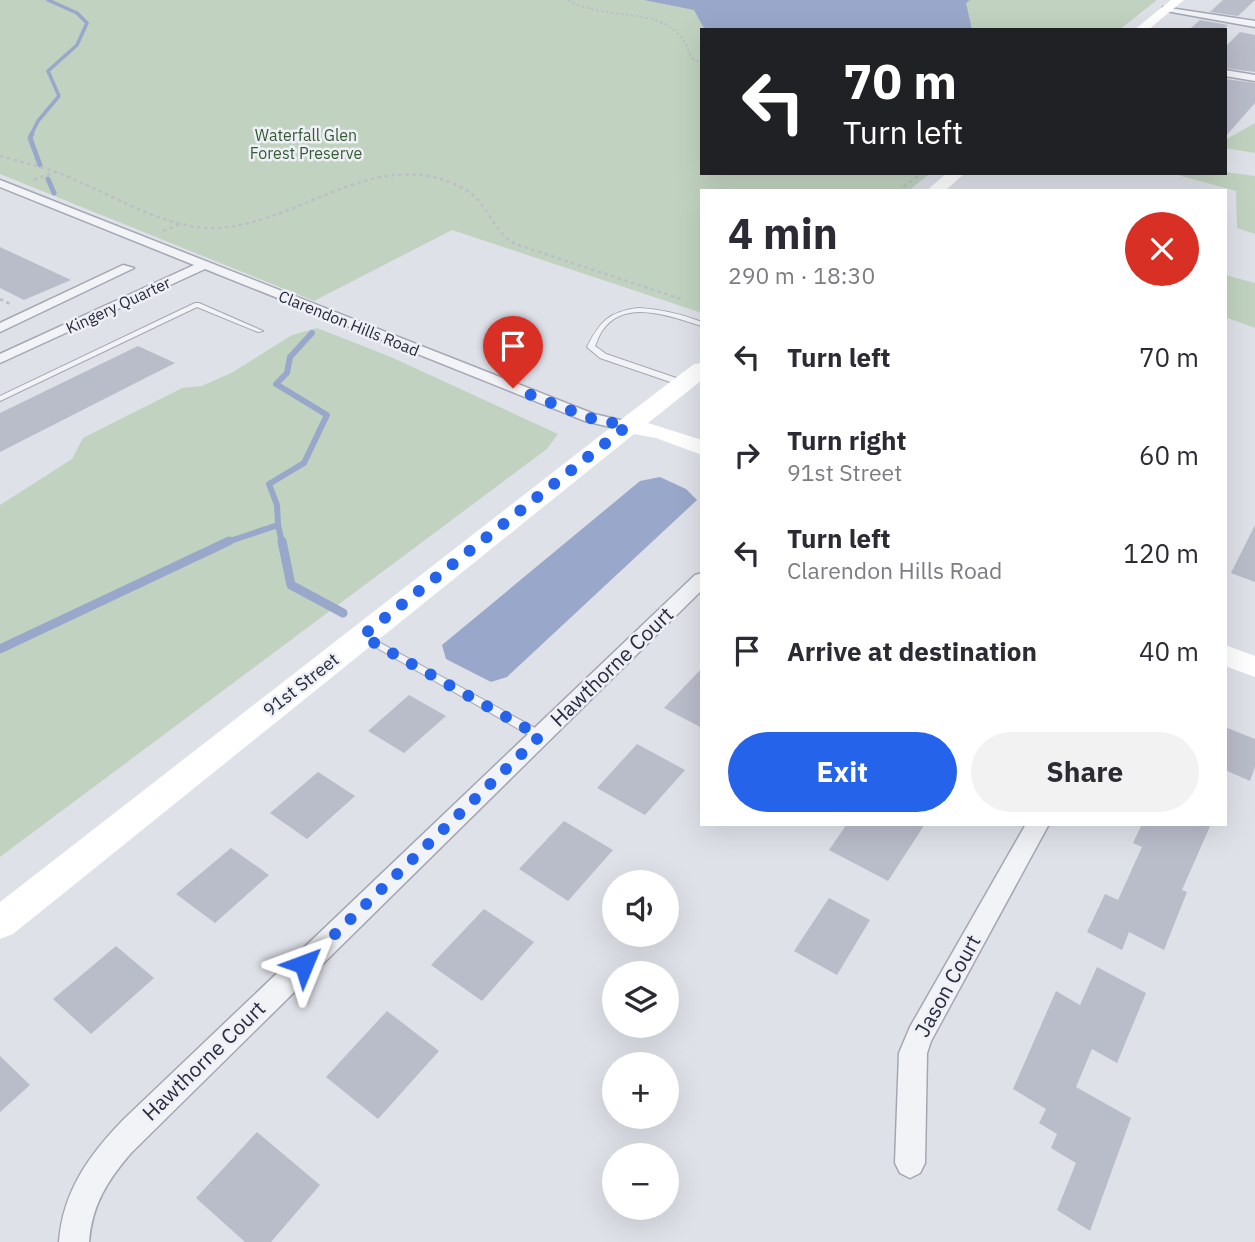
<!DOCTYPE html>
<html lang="en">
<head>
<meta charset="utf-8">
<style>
  :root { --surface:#fff; --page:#f2f2f3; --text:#2b2b33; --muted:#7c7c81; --accent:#2563eb }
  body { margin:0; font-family:"IBM Plex Sans",sans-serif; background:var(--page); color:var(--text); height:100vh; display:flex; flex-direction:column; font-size:26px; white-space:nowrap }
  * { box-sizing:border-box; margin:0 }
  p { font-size:23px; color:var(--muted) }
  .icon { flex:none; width:38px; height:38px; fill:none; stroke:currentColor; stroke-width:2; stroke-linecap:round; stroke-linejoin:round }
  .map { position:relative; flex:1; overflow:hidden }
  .details { position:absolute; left:700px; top:189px; width:527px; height:637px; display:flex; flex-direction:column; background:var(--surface); border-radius:0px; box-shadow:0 7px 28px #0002 }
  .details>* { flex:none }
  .top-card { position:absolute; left:700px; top:28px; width:527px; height:147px; border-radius:0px; box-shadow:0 7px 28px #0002; background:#202124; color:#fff; overflow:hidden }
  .buttons { position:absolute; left:602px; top:870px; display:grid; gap:14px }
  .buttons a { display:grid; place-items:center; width:77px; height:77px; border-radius:50%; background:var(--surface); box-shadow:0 7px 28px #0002; font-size:35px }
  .pin { position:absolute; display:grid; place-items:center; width:60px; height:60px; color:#fff; margin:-72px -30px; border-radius:50% 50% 50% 0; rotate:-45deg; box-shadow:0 0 7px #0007 }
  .pin .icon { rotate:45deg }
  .me { position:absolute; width:77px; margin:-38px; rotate:46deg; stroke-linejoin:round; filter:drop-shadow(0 0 5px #0008) }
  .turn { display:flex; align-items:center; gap:24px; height:147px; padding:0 28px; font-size:32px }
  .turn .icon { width:91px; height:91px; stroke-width:2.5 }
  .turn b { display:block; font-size:49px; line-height:60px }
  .round { display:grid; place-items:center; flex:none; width:74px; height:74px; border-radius:37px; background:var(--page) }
  .headline { display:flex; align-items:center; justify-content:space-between; height:119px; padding:0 28px }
  h1 { font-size:42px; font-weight:700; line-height:52px }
  .cta { display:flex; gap:14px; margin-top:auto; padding:14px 28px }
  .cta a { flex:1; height:80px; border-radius:42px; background:var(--accent); color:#fff; font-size:28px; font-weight:700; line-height:80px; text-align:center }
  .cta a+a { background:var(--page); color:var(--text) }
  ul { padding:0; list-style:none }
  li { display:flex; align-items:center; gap:21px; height:98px; padding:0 28px }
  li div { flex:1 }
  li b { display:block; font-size:26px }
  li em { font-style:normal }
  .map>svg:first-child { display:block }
  .green { fill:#c1d3c0 }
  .water { fill:#99a8ca }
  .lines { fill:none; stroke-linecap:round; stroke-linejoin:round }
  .stream-far3 { stroke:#99a8ca; stroke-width:3.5 }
  .stream-far2 { stroke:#99a8ca; stroke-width:5 }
  .stream-far1 { stroke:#99a8ca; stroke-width:6 }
  .stream { stroke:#99a8ca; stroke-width:9 }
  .building { fill:#b9bcc9 }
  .lane-casing { stroke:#a4a7b3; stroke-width:2 }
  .street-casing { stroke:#a4a7b3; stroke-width:3 }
  .path-far1 { stroke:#bdbfc7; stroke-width:2; stroke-dasharray:2.5 2.5; stroke-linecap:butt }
  .path { stroke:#bdbfc7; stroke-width:2.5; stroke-dasharray:3.5 3.5; stroke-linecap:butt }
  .lane { fill:#f2f3f7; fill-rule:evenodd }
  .street { fill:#f2f3f7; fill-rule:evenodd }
  .secondary { fill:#fff; fill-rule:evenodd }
  .route { stroke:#2563eb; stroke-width:12; stroke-dasharray:0 21.6 }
  .labels { text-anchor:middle; stroke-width:5; stroke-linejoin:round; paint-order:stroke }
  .far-park-label { font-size:16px; fill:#355c35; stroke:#eff0f6 }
  .far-street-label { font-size:16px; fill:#282c40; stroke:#eff0f6 }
  .street-label { font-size:18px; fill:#282c40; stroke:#eff0f6 }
  .near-street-label { font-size:21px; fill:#282c40; stroke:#eff0f6 }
</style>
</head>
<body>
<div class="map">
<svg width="1255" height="1242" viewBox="0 0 1255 1242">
  <rect width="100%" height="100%" fill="#dfe1e9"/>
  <g class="green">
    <polygon points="0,0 1157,0 1119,30 702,30 702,173 931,173 908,191 702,191 702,313 452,230 314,301 0,174"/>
    <polygon points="1255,123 1255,153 1225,148 1225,140"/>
    <polygon points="1225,172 1255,176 1255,234 1237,228 1236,191 1171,173"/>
    <polygon points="1225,275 1255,283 1255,328 1225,317"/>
    <polygon points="317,328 391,357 558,434 547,449 0,857 0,505 72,459 83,438 182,388 202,386 233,372 292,335"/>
  </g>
  <g class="water">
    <polygon points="644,0 970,0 966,3 972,30 705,30 694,10"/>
    <polygon points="660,477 686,489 697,500 507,677 491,682 446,659 442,645 640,481"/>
  </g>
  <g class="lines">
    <polyline class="stream-far3" points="31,135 38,121 59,96 48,71 77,45 87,23 77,13 48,0"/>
    <g class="stream-far2">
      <polyline points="32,134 30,138 40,165"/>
      <polyline points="48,179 54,193"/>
    </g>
    <g class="stream-far1">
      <polyline points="278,525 282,543"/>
      <polyline points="224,543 278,525 277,505 269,484 304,463 327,415 276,384 287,373 290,357 312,333"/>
    </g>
    <g class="stream">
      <polyline points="282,541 291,585 343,613"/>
      <polyline points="0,649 229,541"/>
    </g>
  </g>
  <g class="building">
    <polygon points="1223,0 1255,0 1238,16 1210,12"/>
    <polygon points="1200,20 1228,25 1222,30 1189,30"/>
    <polygon points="1240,32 1255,35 1255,72 1225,68 1225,47"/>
    <polygon points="1225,79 1255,83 1255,103 1225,137"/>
    <polygon points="0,247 71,280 24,300 0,288"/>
    <polygon points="138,346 175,363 0,452 0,413"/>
    <polygon points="1255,525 1255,582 1231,573"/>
    <polygon points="702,668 702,728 664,708"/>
    <polygon points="409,695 446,716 404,753 368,731"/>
    <polygon points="1225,727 1255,739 1255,767 1250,781 1225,770"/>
    <polygon points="637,744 685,770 645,815 597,788"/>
    <polygon points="318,772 355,796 307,839 270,813"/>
    <polygon points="564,821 613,850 568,901 519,869"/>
    <polygon points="847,824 925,824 888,881 829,850"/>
    <polygon points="1142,824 1211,824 1182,890 1187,892 1164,950 1129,932 1122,950 1087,932 1105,894 1118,900 1142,847 1133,843"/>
    <polygon points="231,848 269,875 215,923 176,894"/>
    <polygon points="829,898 870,920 837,975 794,951"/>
    <polygon points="484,909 534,942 482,1001 431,965"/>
    <polygon points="116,946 154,978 91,1034 53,999"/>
    <polygon points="1097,967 1146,993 1117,1063 1092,1049 1076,1087 1131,1118 1090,1231 1057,1210 1076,1163 1051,1148 1057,1134 1039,1123 1046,1109 1013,1089 1056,991 1080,1005"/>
    <polygon points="387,1011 439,1051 378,1119 326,1077"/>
    <polygon points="0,1056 30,1085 0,1112"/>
    <polygon points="257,1132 320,1185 271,1242 245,1242 196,1198"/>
  </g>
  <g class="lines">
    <defs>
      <g id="lane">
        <polygon points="195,303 199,303 263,331 258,332 197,307 0,401 0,396"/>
        <path d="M638,308C660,309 681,314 702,322V326C672,317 624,297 602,331C599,335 597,342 595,346L606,354L685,381V385H679L600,358L587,347C600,321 609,312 638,308Z"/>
        <polygon points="366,635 544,733 545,736 544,739 536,739 363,640 361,638"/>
      </g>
      <g id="street">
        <polygon points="1163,7 1255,21 1255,27 1166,11"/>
        <polygon points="1225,70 1255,75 1255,81 1225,76"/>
        <polygon points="0,180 594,414 633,423 635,426 627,431 585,421 205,269 0,363 0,354 194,265 0,187"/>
        <polygon points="123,265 134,268 0,332 0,323"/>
        <path d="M702,573V590L131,1153C107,1181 92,1205 89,1242H59C63,1191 89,1155 124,1119L695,575Z"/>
        <polygon points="1026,824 1049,824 931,1041 927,1053 925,1163 920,1173 910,1178 900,1173 895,1163 899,1053 910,1027"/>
      </g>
    </defs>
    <use href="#lane" class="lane-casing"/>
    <use href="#street" class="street-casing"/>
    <path class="path-far1" d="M568,0C610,25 676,0 691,58L702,64"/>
    <g class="path">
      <path d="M0,156C19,161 38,166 56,172C103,189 161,228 211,228C296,228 374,143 461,187C487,199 491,230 515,244L681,299"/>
      <polyline points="34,180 55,172"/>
      <polyline points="898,191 922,173"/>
      <polyline points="163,231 180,224"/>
      <polyline points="0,299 12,305"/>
    </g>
    <use href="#lane" class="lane"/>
    <use href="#street" class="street"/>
    <g class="secondary">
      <polygon points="1171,0 1184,0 1148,30 1134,30"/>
      <polygon points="947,173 965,173 945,191 926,191"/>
      <polygon points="702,363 702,380 648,423 702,440 702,455 656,438 634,434 13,934 0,939 0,902 619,421 694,364"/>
      <polygon points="1225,645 1255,656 1255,677 1225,666"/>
    </g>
  </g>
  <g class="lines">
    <polyline class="route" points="304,964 540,736 362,636 627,426 590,418 513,388"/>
  </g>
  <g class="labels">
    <g class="far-park-label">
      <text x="306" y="141">Waterfall Glen<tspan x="306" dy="18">Forest Preserve</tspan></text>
    </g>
    <g class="far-street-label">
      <text transform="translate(118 305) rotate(-25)" y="6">Kingery Quarter</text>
      <text transform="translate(349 323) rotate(22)" y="6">Clarendon Hills Road</text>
    </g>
    <g class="street-label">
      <text transform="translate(301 685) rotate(-38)" y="6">91st Street</text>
    </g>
    <g class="near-street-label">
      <text transform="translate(612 667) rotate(-44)" y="7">Hawthorne Court</text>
      <text transform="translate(948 986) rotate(-61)" y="7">Jason Court</text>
      <text transform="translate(204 1061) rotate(-44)" y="7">Hawthorne Court</text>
    </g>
  </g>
</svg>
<div class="buttons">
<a><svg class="icon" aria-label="sound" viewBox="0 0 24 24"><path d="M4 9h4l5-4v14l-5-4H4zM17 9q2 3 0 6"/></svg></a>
<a><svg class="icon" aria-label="layers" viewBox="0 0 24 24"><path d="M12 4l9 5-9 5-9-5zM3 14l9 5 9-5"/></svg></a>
<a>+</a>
<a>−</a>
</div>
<div class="pin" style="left:513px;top:388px;background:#d93025"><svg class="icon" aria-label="arrive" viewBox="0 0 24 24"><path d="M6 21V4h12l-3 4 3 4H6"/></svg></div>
<svg class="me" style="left:304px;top:964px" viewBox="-20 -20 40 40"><path d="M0-17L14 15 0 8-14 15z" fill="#2563eb" stroke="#fff" stroke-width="4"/></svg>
<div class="top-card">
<div class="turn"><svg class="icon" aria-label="left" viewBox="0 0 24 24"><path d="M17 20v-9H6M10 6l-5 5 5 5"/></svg><div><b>70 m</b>Turn left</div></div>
</div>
<section class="details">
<div class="headline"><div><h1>4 min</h1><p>290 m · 18:30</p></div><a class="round" style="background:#d93025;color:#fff"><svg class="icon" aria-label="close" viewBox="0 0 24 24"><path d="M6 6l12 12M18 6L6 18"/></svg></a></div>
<ul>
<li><svg class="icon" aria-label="left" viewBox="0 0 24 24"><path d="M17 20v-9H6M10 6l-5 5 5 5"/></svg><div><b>Turn left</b></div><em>70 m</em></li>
<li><svg class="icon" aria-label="right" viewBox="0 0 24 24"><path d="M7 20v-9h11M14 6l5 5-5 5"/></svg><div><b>Turn right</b><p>91st Street</p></div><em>60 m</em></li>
<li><svg class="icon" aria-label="left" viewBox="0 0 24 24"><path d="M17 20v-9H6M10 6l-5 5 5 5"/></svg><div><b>Turn left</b><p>Clarendon Hills Road</p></div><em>120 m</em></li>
<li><svg class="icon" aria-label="arrive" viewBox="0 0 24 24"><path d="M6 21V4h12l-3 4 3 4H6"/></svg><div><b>Arrive at destination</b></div><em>40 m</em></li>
</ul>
<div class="cta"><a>Exit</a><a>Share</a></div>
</section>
</div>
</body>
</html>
